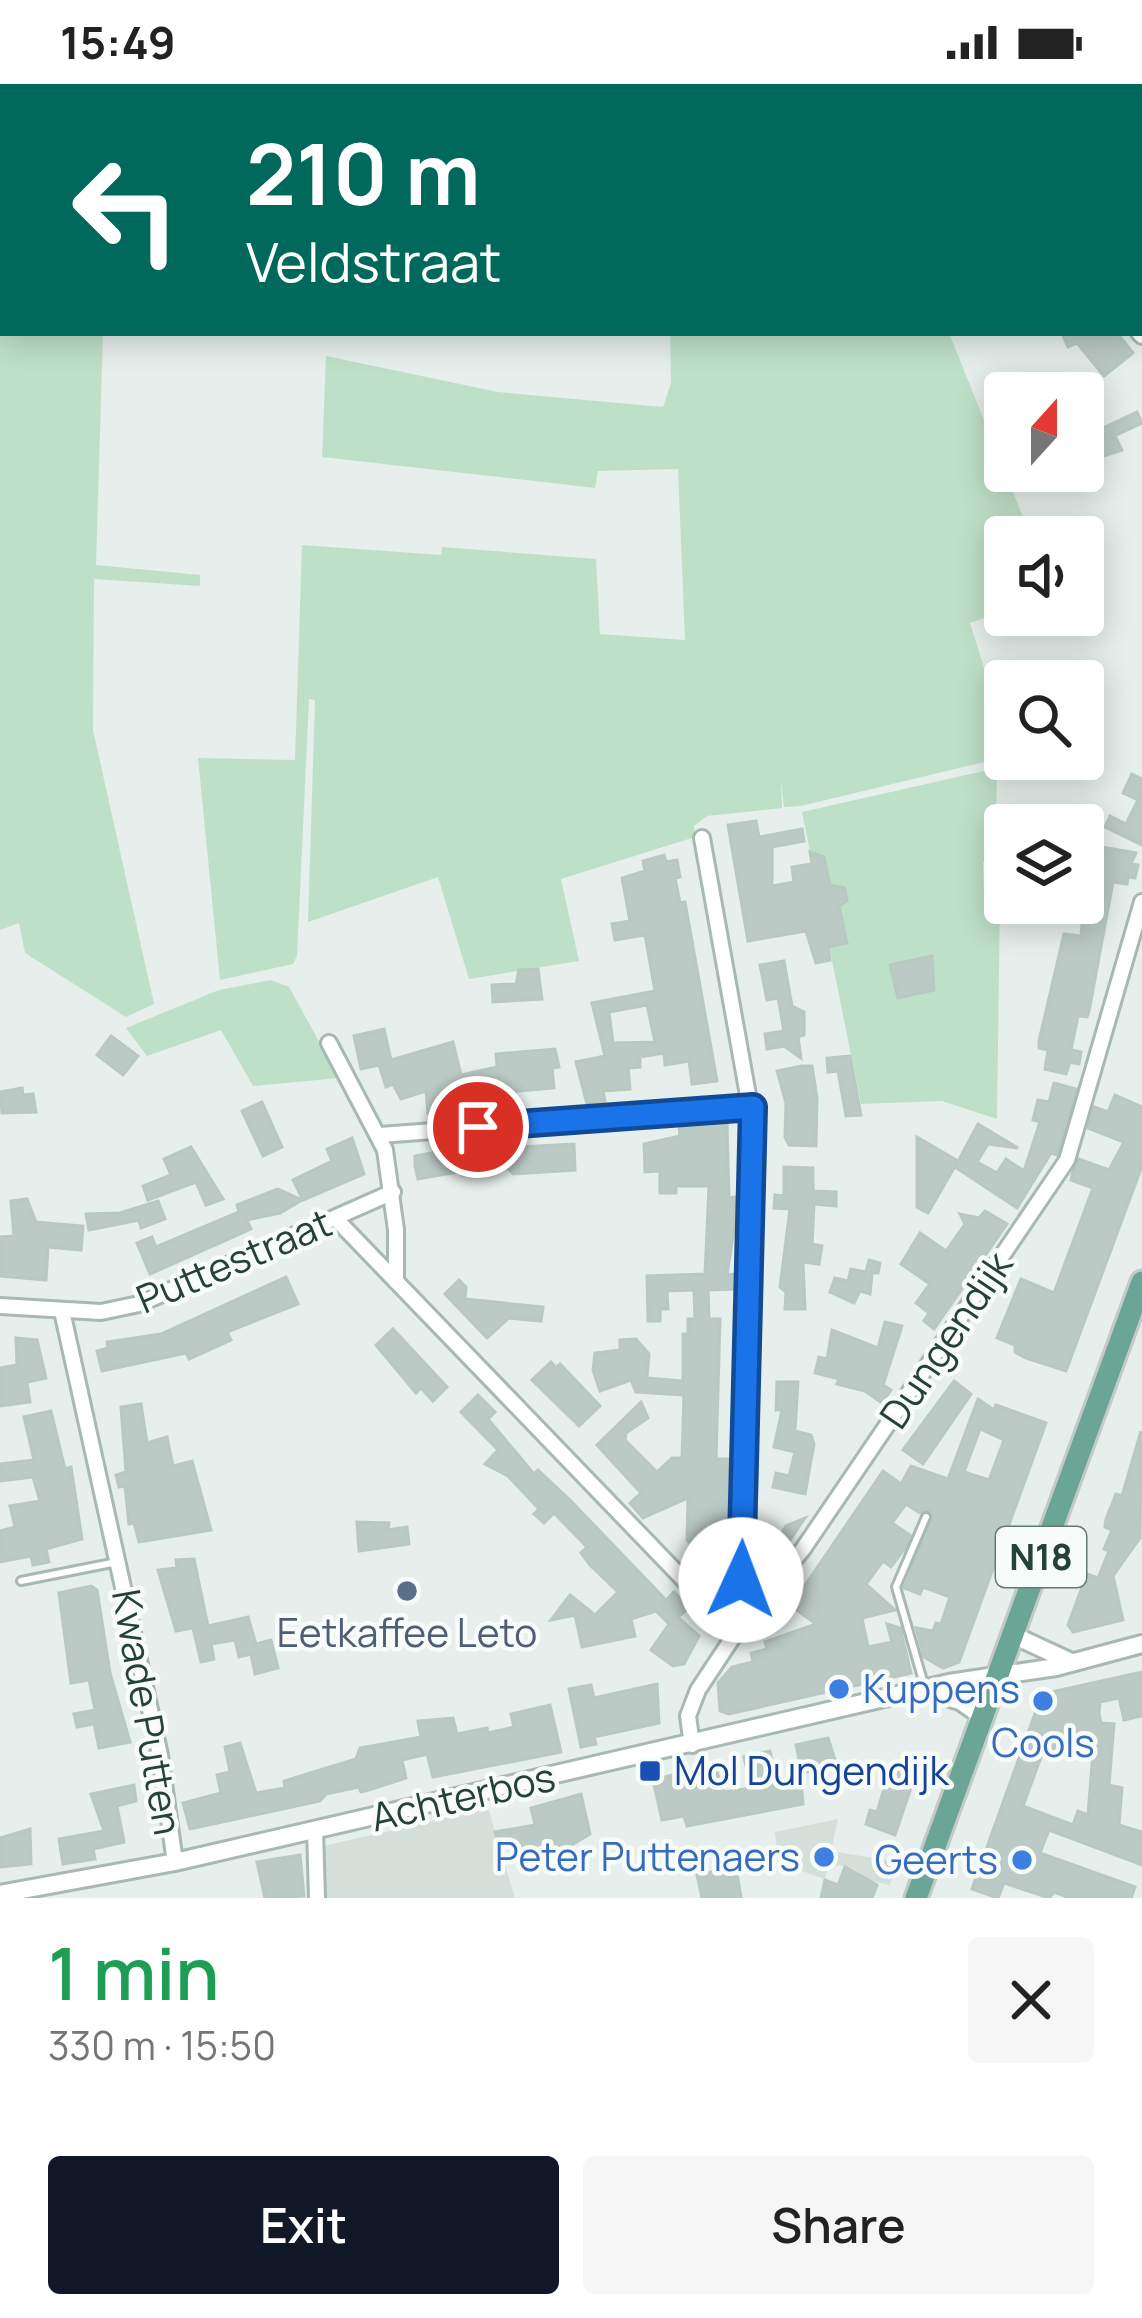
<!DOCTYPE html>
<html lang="en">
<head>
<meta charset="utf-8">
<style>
  :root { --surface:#fff; --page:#f6f6f6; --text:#222; --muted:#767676; --accent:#111827 }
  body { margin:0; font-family:Manrope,sans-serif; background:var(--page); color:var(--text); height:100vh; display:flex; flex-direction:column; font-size:45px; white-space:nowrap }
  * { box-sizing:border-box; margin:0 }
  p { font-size:39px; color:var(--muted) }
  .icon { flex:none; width:66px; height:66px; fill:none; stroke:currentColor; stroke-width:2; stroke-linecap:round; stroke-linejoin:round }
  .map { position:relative; height:1814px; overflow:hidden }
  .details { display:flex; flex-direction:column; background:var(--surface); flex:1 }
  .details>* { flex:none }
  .top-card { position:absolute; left:0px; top:0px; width:1143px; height:252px; box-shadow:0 6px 30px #0003; background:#00695c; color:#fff; overflow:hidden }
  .needle { width:78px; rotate:21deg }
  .buttons { position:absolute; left:984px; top:288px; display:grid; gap:24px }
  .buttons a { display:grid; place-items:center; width:120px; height:120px; border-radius:12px; background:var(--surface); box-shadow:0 6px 30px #0003; font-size:60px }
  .pin { position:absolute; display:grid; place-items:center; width:102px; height:102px; color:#fff; margin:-51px; border:6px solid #fff; border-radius:50%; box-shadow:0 3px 12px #0007 }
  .me { position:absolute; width:132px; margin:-66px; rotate:2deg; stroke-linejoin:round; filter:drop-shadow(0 0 9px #0008) }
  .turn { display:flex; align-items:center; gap:42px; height:252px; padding:0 48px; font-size:54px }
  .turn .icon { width:156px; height:156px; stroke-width:2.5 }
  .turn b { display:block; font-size:84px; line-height:102px }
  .round { display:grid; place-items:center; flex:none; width:126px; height:126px; border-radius:12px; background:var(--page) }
  .head { display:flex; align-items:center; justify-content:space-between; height:204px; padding:0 48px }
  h1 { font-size:72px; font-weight:600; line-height:90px; color:#1e9e55 }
  .primary-button { display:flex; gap:24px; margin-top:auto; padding:24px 48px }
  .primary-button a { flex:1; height:138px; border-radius:12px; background:var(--accent); color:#fff; font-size:48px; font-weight:600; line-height:138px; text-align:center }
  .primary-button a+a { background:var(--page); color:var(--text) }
  .status { display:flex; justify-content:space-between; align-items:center; height:84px; padding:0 60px; background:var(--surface); direction:ltr }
  .status svg { height:33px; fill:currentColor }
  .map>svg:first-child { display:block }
  .built { fill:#d4dfda }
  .green { fill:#bfe0c8 }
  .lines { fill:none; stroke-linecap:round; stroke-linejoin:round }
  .stream { stroke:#8ec9d4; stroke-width:4.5 }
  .building { fill:#bbcac4; stroke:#b8c9c2; stroke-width:3; fill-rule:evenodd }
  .service-casing { stroke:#a8b8b2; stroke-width:12 }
  .minor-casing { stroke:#a8b8b2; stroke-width:20 }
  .tertiary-casing { stroke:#a8b8b2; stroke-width:22 }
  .primary-casing { stroke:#c2cac8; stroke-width:27 }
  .service { stroke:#fff; stroke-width:6 }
  .minor { stroke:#fff; stroke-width:14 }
  .tertiary { stroke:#fff; stroke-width:16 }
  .primary { stroke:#6aa596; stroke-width:21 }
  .route-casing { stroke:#114b97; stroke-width:30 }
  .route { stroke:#1a73e8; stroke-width:21 }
  .service-dot { fill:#5c6f8a; stroke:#f7fbf9; stroke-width:4.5 }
  .shop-dot { fill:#3f7fe0; stroke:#f7fbf9; stroke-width:4.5 }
  .transit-dot { fill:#1a4fb4; stroke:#f7fbf9; stroke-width:4.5 }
  .labels { text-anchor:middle; stroke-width:9; stroke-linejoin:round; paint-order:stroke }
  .shield { fill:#f7fbf9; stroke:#637a73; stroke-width:3 }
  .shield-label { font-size:36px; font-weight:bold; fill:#24423a }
  .street-label { font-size:39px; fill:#24423a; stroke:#f7fbf9 }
  .service-label { font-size:39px; fill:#4e5e75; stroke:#f7fbf9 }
  .shop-label { font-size:39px; fill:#366cbe; stroke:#f7fbf9; text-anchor:end }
  .transit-label { font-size:39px; fill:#164399; stroke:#f7fbf9; text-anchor:start }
</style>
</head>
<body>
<div class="status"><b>15:49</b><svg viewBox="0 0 49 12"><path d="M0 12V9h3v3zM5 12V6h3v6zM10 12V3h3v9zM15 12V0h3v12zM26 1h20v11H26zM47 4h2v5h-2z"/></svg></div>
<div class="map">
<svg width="1142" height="1814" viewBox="0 0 1142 1814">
  <rect width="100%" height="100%" fill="#e6efeb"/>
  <g class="built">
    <polygon points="488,1724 515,1814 325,1814 324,1762"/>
    <polygon points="838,1735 831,1767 898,1778 890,1801 856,1793 857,1787 839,1781 828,1784 825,1795 779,1779 775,1748"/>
  </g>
  <g class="green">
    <polygon points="41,0 1142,0 1142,140 1140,3"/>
    <polygon points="0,12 3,249 103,249 96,481 200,491 200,502 94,495 93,646 154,920 126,933 25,869 19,839 0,846"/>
    <polygon points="670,249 949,249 1031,453 1005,453 1005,527 970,539 1005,651 1005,673 801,722 784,723 781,697 782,724 707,732 694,742 695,753 561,795 579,877 469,895 438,793 308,838 315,616 309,615 297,872 293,880 220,896 198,674 295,676 302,461 441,471 442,463 596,475 600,550 685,556 678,385 598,387 595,404 322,373 326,272 498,308 663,323 671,299"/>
    <polygon points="997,684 996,747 1005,748 1005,778 983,778 984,814 1000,814 997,1035 942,1017 861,1020 802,728"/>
    <polygon points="271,896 289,903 339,994 253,1002 221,946 147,972 126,944 219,906"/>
  </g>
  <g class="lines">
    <g class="stream">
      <polyline points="107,3 107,0"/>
      <polyline points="0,20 3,20"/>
    </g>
  </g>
  <g class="building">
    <polygon points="1062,249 1117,249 1133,269 1104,292 1077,259 1068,263"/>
    <polygon points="1137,328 1142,339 1110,354 1115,352 1122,366 1083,379 1083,363 1106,355 1101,345"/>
    <polygon points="1132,690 1142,695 1142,761 1105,743 1110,732 1126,740 1138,716 1123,709"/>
    <polygon points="756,737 759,753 802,745 804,757 772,763 772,802 794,798 792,783 812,780 810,768 824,773 830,801 845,804 847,817 839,822 847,859 828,863 830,876 816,879 806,847 748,857 728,741"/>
    <polygon points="1096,762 1136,769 1131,780 1138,781 1135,794 1128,793 1127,800 1113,798 1089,927 1087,933 1078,932 1071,966 1081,968 1079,980 1070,978 1066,990 1045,985 1048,966 1039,964 1039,957 1064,850 1081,852 1087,782"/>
    <path d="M664,771L666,778L677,776L680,793L675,794L680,819L685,818L717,997L692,1000L689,977L665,981L664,969L640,973V983L628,984L630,1005L603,1007L605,1017L587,1020L576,978L605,972L592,919L655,907L645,851L615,856L612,840L630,837L622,794L645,787L643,777ZM647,921L655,958L613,959L609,928Z"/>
    <polygon points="932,872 934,906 898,914 890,881"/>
    <polygon points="784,877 792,922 804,928 804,951 798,953 801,974 784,962 767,965 765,950 784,947 778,914 767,916 760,881"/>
    <polygon points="538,885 542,915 493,918 492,901 516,900 519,886"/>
    <polygon points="384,945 391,976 453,958 461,991 497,983 496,970 555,965 559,983 552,984 554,1004 484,1010 483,1024 428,1029 426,1007 401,1015 393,1000 386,1003 379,981 361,985 354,952"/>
    <polygon points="111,952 138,972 123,991 97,971"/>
    <polygon points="850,972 861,1031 846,1032 838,987 828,988 827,974"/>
    <polygon points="802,982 812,982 817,1014 816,1062 789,1061 785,1053 786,1019 777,987"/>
    <polygon points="1054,999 1076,1005 1057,1071 1051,1069 1017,1124 955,1083 978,1040 1018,1064 988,1060 977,1078 997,1089 1006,1075 1024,1087 1040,1038 1033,1036 1038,1016 1049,1018"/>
    <polygon points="22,1004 23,1011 33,1010 36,1028 2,1029 0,1008"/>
    <polygon points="1115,1011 1142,1023 1142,1082 1066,1287 1026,1274 1015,1268 1015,1261 997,1254 1021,1195 1054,1209 1093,1104 1071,1096 1073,1087 1079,1075 1109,1086 1124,1058 1088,1044 1094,1023 1108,1028"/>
    <polygon points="262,1018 282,1063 263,1072 242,1027"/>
    <polygon points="727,1039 729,1114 735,1113 736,1132 727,1191 735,1190 735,1205 708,1206 709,1235 720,1235 716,1375 729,1375 729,1387 726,1456 711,1476 687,1456 688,1414 643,1434 630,1419 641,1409 597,1361 641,1318 648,1334 626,1349 625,1356 657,1388 672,1374 682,1374 684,1311 636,1308 631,1296 600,1307 593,1286 595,1269 620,1266 620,1256 636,1255 649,1270 647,1294 683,1297 683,1250 688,1250 688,1235 695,1235 694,1206 667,1207 668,1225 660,1225 660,1237 648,1237 647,1192 705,1190 709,1102 676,1102 676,1109 660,1109 660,1087 645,1088 644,1060 680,1052 679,1040"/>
    <polygon points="917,1053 958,1077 928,1129 917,1123"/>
    <polygon points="352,1054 364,1090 303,1116 293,1096 332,1077 327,1065"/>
    <polygon points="574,1060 575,1086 513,1090 506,1082 484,1083 484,1090 463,1091 463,1087 418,1095 415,1082 415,1072 442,1067"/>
    <polygon points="191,1063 223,1115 206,1121 196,1098 148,1116 143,1102 171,1091 164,1075"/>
    <polygon points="784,1083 813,1084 813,1107 836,1108 836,1122 814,1120 812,1160 822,1162 819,1180 803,1178 805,1225 785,1225 786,1208 780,1203 790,1125 774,1124 775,1111 784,1112"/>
    <polygon points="278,1105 302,1116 280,1129 247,1136 251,1145 150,1190 137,1159 152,1153 156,1163 239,1128 237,1121"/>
    <polygon points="27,1115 36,1138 83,1142 81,1166 48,1163 46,1196 0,1192 0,1153 14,1152 11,1117"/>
    <polygon points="158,1117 165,1135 141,1144 139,1136 89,1146 86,1130 120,1129"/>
    <polygon points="985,1127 1007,1140 934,1245 924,1237 929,1229 916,1219 930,1200 901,1180 920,1149 946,1167 965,1140 960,1130 979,1134"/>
    <polygon points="869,1176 880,1179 878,1189 872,1189 870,1210 860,1207 854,1219 830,1208 835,1194 848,1197 851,1185 866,1188"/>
    <polygon points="286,1193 298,1220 227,1248 231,1256 189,1275 186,1269 102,1287 97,1267 108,1264 107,1258 161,1250"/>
    <polygon points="459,1196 466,1203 465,1215 543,1223 541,1237 509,1234 487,1254 445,1210"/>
    <polygon points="885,1238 902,1242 883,1301 891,1306 882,1319 865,1307 837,1300 839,1295 815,1289 819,1273 827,1275 832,1246 878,1264"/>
    <polygon points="393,1245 447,1303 433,1317 421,1304 416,1309 376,1261"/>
    <polygon points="16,1254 37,1256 46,1294 27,1298 30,1318 0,1322 0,1284 17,1281"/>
    <polygon points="551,1278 556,1284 560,1280 600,1322 579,1342 532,1296"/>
    <polygon points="954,1297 971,1310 923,1380 903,1366"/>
    <polygon points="777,1298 798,1298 795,1347 811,1351 814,1360 805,1410 773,1403 776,1389 789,1392 795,1368 774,1363 782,1326 776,1326"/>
    <polygon points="478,1311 495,1328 488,1335 534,1390 538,1386 570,1416 666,1516 674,1508 689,1524 678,1533 699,1552 684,1580 673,1582 651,1566 669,1540 656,1527 631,1535 635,1552 582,1563 575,1531 551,1536 570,1511 595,1531 618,1508 590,1481 581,1469 587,1463 554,1429 544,1439 534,1430 539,1425 508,1392 485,1380 498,1366 461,1328"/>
    <path d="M978,1315L994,1326L996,1321L1046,1339L959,1578L943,1584L924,1573L916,1544L933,1547L936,1539L941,1540L950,1513L923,1503L920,1510L904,1504L933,1433L930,1427L920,1429L906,1420L892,1439L910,1451L905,1464L891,1483L883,1477L866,1500L895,1526L862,1534L868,1563L892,1558L887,1540L900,1544L911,1589L729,1630L720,1627L718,1599L732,1583L753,1578L751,1569L767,1565L765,1558L816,1540L791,1522L883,1387L901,1400L911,1382L948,1395ZM980,1345L1004,1356L989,1396L964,1388Z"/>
    <polygon points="141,1320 147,1359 167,1353 173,1382 192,1377 211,1446 139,1458 134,1439 129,1440 125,1402 119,1403 116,1391 126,1388 121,1323"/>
    <polygon points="51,1327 65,1385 71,1383 82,1455 46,1465 49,1478 33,1481 31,1472 0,1478 0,1447 15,1443 10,1422 40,1417 33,1393 0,1397 0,1380 34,1376 24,1333"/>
    <polygon points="1141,1347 1140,1454 1113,1492 1123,1536 1073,1548 1068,1541 1087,1490 1098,1494 1109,1467 1104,1465 1112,1446 1105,1443 1106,1435 1116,1410 1122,1412"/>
    <polygon points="805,1434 773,1481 762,1474 756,1462 764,1451 778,1455 786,1442"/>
    <polygon points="357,1438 389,1439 388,1446 407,1443 409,1460 359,1467"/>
    <polygon points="194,1475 208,1542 248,1533 256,1560 271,1556 278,1584 255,1590 251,1570 239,1573 235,1556 211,1560 214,1575 201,1578 193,1544 176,1547 158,1486 177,1484 176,1476"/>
    <polygon points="91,1502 97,1506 110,1589 130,1658 99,1664 94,1640 77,1643 74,1630 95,1626 89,1596 71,1599 59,1509"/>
    <path d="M1142,1588V1632L1124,1636L1119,1614L1100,1618L1099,1629L1101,1639L1114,1640L1109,1701L1122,1704L1119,1741L1142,1748V1781L1049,1746L1040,1769L1135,1803L1131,1814H1070L1054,1808L1049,1814L1004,1799L998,1814L972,1805L1042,1610ZM1051,1646L1052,1669L1093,1667L1088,1731L1078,1727L1073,1741L1023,1722Z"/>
    <polygon points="657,1600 659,1639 594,1653 596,1660 581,1663 569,1605 591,1601 594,1614"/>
    <polygon points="550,1621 561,1668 433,1693 427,1670 402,1676 406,1694 372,1705 361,1708 359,1703 326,1710 320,1717 190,1745 183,1719 221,1709 217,1691 230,1688 225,1663 240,1659 256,1709 285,1704 284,1697 356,1675 360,1664 421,1653 418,1637 453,1634 457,1650 487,1644 488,1649 514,1643 511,1630"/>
    <polygon points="828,1654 837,1682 802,1689 796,1661"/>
    <polygon points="770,1667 777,1698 801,1696 803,1720 687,1742 684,1732 662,1736 653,1696 714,1680 724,1708 751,1704 744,1673"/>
    <polygon points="892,1679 916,1689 895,1751 866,1740 870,1726 877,1728"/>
    <polygon points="134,1701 136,1717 117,1722 124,1758 93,1765 95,1775 63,1780 59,1755 104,1747 91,1710"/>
    <polygon points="581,1710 590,1750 555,1771 553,1765 513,1770 510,1761 501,1764 495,1748 535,1741 531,1724"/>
    <polygon points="30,1745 31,1780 0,1783 0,1754"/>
    <polygon points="300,1771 304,1812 265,1814 257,1778"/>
    <polygon points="736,1783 741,1814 702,1814 697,1791"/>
    <polygon points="845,1783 877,1801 872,1814 821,1814 825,1796 838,1801"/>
  </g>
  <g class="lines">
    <defs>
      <g id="service">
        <polyline points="21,1497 117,1478"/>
        <polyline points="925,1604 896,1503 926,1433"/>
      </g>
      <g id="minor">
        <polyline points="1139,249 1142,252"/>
        <polyline points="702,754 756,1056 741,1496 745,1535"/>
        <polyline points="329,959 385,1066 396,1146 396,1197"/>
        <polyline points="380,1051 753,1023"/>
        <polyline points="336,1135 736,1550"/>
        <polyline points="0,1222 101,1228 139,1220 393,1108"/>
        <polyline points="62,1227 160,1671 175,1778"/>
        <polyline points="692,1661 688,1632 698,1606 745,1535 803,1465 1067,1076 1142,818"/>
        <polyline points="315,1746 317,1814"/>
      </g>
      <g id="tertiary">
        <polyline points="1013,1551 1069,1577"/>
        <polyline points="926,1607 960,1617 983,1633"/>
        <polyline points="0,1810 175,1778 949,1599 1056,1583 1142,1560"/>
      </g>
      <polyline id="primary" points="916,1814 1142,1198"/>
    </defs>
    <use href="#service" class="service-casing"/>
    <use href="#minor" class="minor-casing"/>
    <use href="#tertiary" class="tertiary-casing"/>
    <use href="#primary" class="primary-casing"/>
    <use href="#service" class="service"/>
    <use href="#minor" class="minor"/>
    <use href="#tertiary" class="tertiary"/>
    <use href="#primary" class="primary"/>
  </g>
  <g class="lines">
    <defs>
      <polyline id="route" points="478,1043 753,1023 741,1496"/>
    </defs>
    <use href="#route" class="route-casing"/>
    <use href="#route" class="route"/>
  </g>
  <circle class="service-dot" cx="407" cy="1507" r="12"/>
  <g class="shop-dot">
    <circle cx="839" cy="1605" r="12"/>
    <circle cx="1043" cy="1617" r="12"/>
    <circle cx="824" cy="1773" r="12"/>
    <circle cx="1022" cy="1776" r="12"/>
  </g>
  <rect class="transit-dot" x="638" y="1675" width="24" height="24" rx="6"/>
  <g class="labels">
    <rect class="shield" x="996" y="1443" width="90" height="60" rx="9"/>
    <g class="shield-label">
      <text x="1041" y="1486">N18</text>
    </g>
    <g class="street-label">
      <text transform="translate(234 1177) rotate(-23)" y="14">Puttestraat</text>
      <text transform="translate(946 1256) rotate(-56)" y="14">Dungendijk</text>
      <text transform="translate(147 1628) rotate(80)" y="14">Kwade Putten</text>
      <text transform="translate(463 1713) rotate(-13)" y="14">Achterbos</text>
    </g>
    <g class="service-label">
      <text x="407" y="1563">Eetkaffee Leto</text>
    </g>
    <g class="shop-label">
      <text x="863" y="1619" text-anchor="start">Kuppens</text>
      <text x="1043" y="1673" text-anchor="middle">Cools</text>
      <text x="800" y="1787">Peter Puttenaers</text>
      <text x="998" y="1790">Geerts</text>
    </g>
    <g class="transit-label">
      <text x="674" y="1701">Mol Dungendijk</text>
    </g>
  </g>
</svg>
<div class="buttons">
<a><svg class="needle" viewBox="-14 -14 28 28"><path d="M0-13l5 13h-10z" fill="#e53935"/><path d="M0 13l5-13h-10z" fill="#767676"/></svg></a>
<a><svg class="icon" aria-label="sound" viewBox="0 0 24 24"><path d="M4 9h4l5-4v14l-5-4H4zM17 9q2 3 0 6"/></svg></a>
<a><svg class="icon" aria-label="search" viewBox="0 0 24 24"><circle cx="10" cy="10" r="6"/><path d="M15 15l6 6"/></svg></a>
<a><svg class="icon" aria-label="layers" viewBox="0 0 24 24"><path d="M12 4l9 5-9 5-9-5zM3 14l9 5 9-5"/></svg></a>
</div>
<div class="pin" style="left:478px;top:1043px;background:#d93025"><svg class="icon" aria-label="arrive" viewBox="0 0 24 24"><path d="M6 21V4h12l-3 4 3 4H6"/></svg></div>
<svg class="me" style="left:741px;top:1496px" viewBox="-20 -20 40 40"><circle r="19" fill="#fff"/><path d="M0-13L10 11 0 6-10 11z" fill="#1a73e8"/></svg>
<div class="top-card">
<div class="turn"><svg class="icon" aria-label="left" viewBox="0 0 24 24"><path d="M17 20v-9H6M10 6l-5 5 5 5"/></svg><div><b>210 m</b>Veldstraat</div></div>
</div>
</div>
<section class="details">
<div class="head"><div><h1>1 min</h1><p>330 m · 15:50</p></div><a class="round"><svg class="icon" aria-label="close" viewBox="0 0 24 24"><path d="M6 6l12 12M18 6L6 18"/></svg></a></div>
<div class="primary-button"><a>Exit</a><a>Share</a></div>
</section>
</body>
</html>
